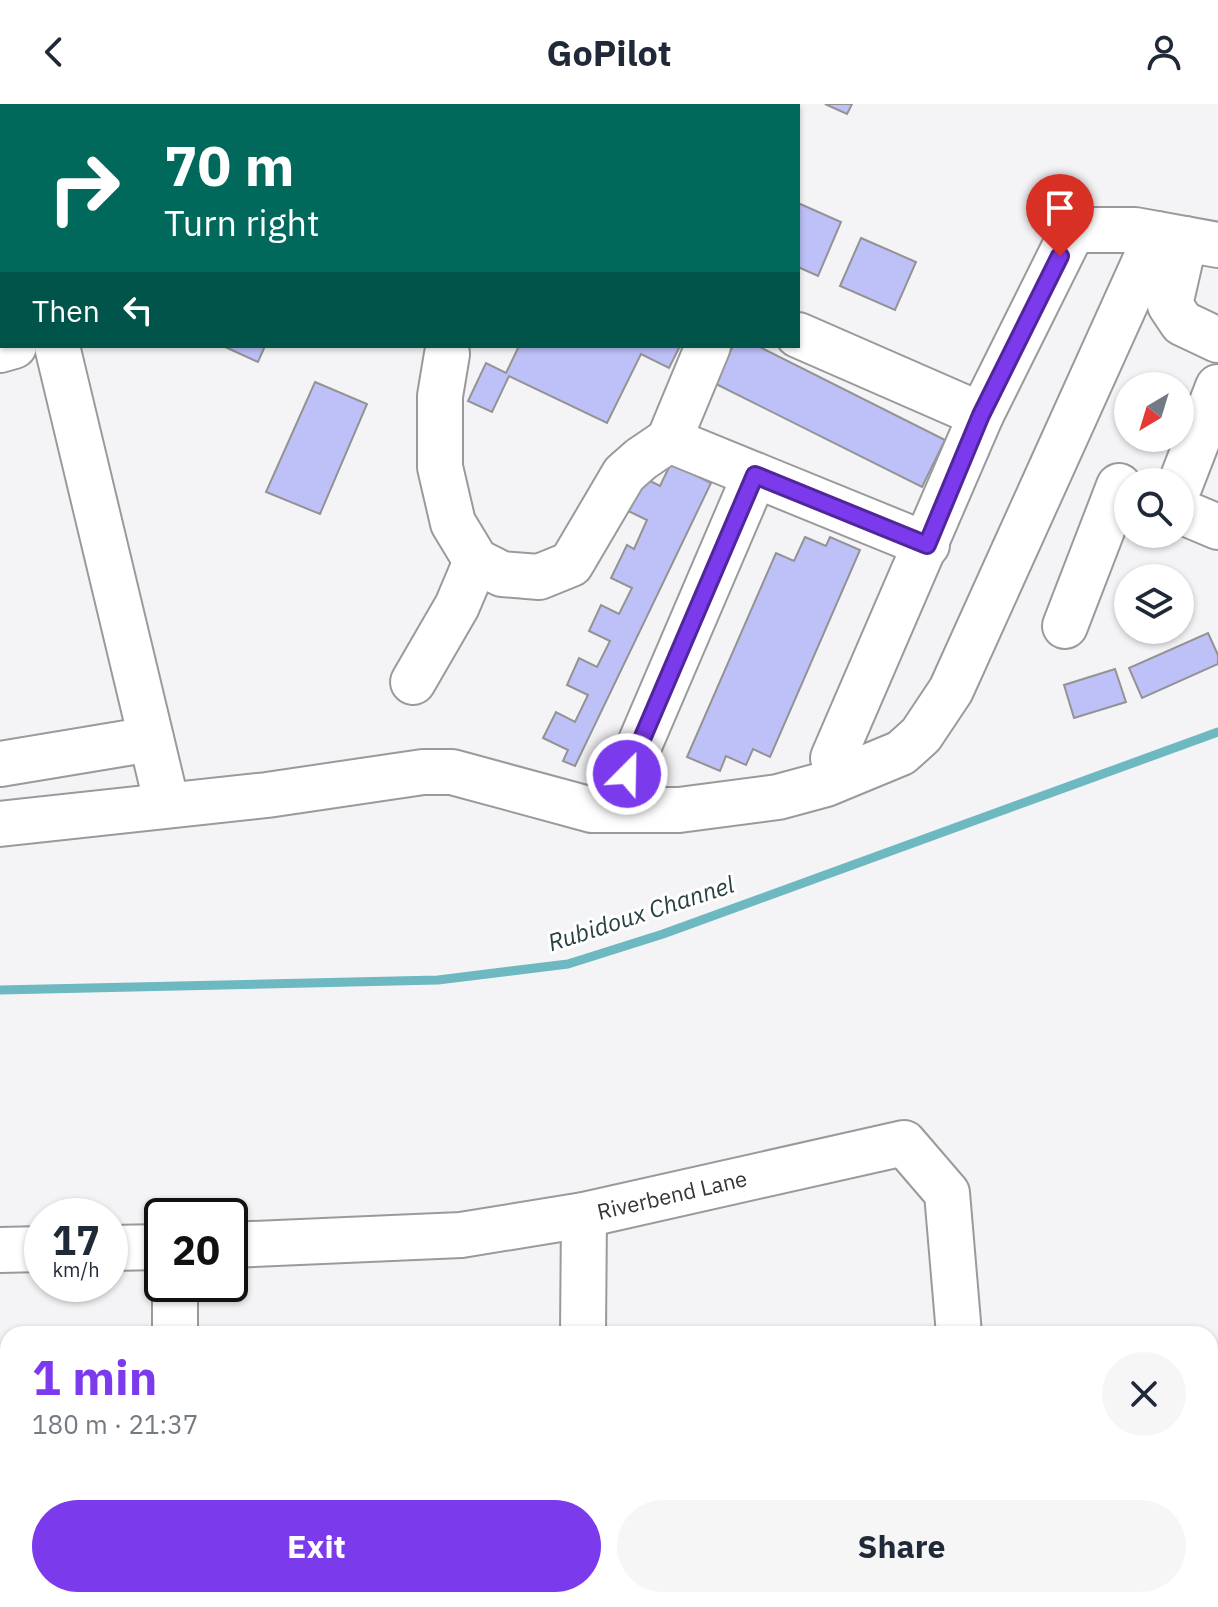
<!DOCTYPE html>
<html lang="en">
<head>
<meta charset="utf-8">
<style>
  :root { --surface:#fff; --page:#f6f6f7; --text:#1f2937; --muted:#747a83; --accent:#7c3aed }
  body { margin:0; font-family:"IBM Plex Sans",sans-serif; background:var(--page); color:var(--text); height:100vh; display:flex; flex-direction:column; font-size:30px; white-space:nowrap }
  * { box-sizing:border-box; margin:0 }
  p { font-size:26px; color:var(--muted) }
  .icon { flex:none; width:44px; height:44px; fill:none; stroke:currentColor; stroke-width:2; stroke-linecap:round; stroke-linejoin:round }
  .map { position:relative; flex:1; overflow:hidden }
  .details { position:absolute; left:0px; top:1222px; width:1218px; height:282px; display:flex; flex-direction:column; background:var(--surface); border-radius:24px 24px 0 0; box-shadow:0 2px 6px #0004 }
  .details>* { flex:none }
  .guide { position:absolute; left:0px; top:0px; width:800px; height:244px; box-shadow:0 2px 6px #0004; background:#00695c; color:#fff; overflow:hidden }
  .needle { width:52px; rotate:218deg }
  .fabs { position:absolute; left:1114px; top:268px; display:grid; gap:16px }
  .fabs a { display:grid; place-items:center; width:80px; height:80px; border-radius:50%; background:var(--surface); box-shadow:0 2px 6px #0004; font-size:40px }
  .speed { position:absolute; left:24px; top:1094px; display:flex; gap:16px; font-size:40px; font-weight:700; text-align:center }
  .speed>* { display:grid; place-content:center; width:104px; height:104px; border-radius:50%; background:var(--surface); box-shadow:0 2px 6px #0004; line-height:1 }
  .speed small { font-size:20px; font-weight:400 }
  .speed .limit { border:4px solid #111; border-radius:12px; background:#fff; color:#111 }
  .pin { position:absolute; display:grid; place-items:center; width:68px; height:68px; color:#fff; margin:-82px -34px; border-radius:50% 50% 50% 0; rotate:-45deg; box-shadow:0 0 8px #0007 }
  .pin .icon { rotate:45deg }
  .me { position:absolute; width:88px; margin:-44px; rotate:23deg; stroke-linejoin:round; filter:drop-shadow(0 0 6px #0008) }
  .turn { display:flex; align-items:center; gap:28px; height:168px; padding:0 32px; font-size:36px }
  .turn .icon { width:104px; height:104px; stroke-width:2.5 }
  .turn b { display:block; font-size:56px; line-height:68px }
  .then { display:flex; align-items:center; height:76px; padding:0 32px; background:#0003; gap:16px; font-size:30px }
  .round { display:grid; place-items:center; flex:none; width:84px; height:84px; border-radius:42px; background:var(--page) }
  .headline { display:flex; align-items:center; justify-content:space-between; height:136px; padding:0 32px }
  h1 { font-size:48px; font-weight:800; line-height:60px; color:var(--accent) }
  .cta { display:flex; gap:16px; margin-top:auto; padding:16px 32px }
  .cta a { flex:1; height:92px; border-radius:48px; background:var(--accent); color:#fff; font-size:32px; font-weight:800; line-height:92px; text-align:center }
  .cta a+a { background:var(--page); color:var(--text) }
  header { display:flex; justify-content:space-between; align-items:center; height:104px; padding:0 32px; background:var(--surface); font-size:36px; font-weight:800 }
  .map>svg:first-child { display:block }
  .lines { fill:none; stroke-linecap:round; stroke-linejoin:round }
  .stream { stroke:#6db8c1; stroke-width:9 }
  .building { fill:#bdc1f7; stroke:#939394; stroke-width:2 }
  .minor-casing { stroke:#9a9a9c; stroke-width:48 }
  .minor { stroke:#fff; stroke-width:44 }
  .route-casing { stroke:#51269a; stroke-width:20 }
  .route { stroke:#7c3aed; stroke-width:14 }
  .labels { text-anchor:middle; stroke-width:6; stroke-linejoin:round; paint-order:stroke }
  .street-label { font-size:22px; fill:#353536; stroke:#fff }
  .water-label { font-size:24px; font-style:italic; fill:#274043; stroke:#fff }
</style>
</head>
<body>
<header><svg class="icon" aria-label="back" viewBox="0 0 24 24"><path d="M15 5l-7 7 7 7"/></svg>GoPilot<svg class="icon" aria-label="person" viewBox="0 0 24 24"><circle cx="12" cy="8" r="4"/><path d="M4 21q1-7 8-7t8 7"/></svg></header>
<div class="map">
<svg width="1218" height="1503" viewBox="0 0 1218 1503">
  <rect width="100%" height="100%" fill="#f4f4f6"/>
  <g class="lines">
    <polyline class="stream" points="0,886 438,876 568,860 663,830 1218,628"/>
  </g>
  <g class="building">
    <polygon points="44,0 207,0 211,2 48,2"/>
    <polygon points="418,0 569,0 568,2"/>
    <polygon points="825,0 852,0 847,10"/>
    <polygon points="798,99 841,118 818,172 798,163"/>
    <polygon points="861,134 916,158 895,206 840,182"/>
    <polygon points="223,242 265,242 258,258"/>
    <polygon points="519,242 680,242 669,264 641,250 607,319 509,272 492,308 468,297 486,259 506,269"/>
    <polygon points="733,242 758,242 945,336 922,383 714,279"/>
    <polygon points="315,278 367,300 320,410 266,388"/>
    <polygon points="671,359 711,379 575,662 563,657 568,646 543,634 556,608 575,618 588,591 567,581 579,554 597,563 610,537 589,527 601,501 619,510 632,484 611,474 627,441 634,445 647,416 620,403 636,370 660,382"/>
    <polygon points="805,433 826,442 830,433 860,446 770,653 753,645 746,661 726,652 720,667 687,653 776,449 794,457"/>
    <polygon points="1208,529 1218,551 1218,560 1142,594 1129,564"/>
    <polygon points="1115,565 1126,598 1074,614 1064,581"/>
  </g>
  <g class="lines">
    <defs>
      <g id="minor">
        <polyline points="17,0 17,2"/>
        <polyline points="285,0 289,2"/>
        <polyline points="1185,135 1170,201 1182,219 1218,236"/>
        <polyline points="798,231 981,311 1073,126 1135,126 1218,141"/>
        <polyline points="57,242 167,701"/>
        <polyline points="708,242 669,336 927,441"/>
        <polyline points="0,246 14,242"/>
        <polyline points="447,250 440,292 440,363 453,419 476,457 502,470 539,473 571,460 624,370 641,355 669,336"/>
        <polyline points="1180,381 1218,283"/>
        <polyline points="1180,407 1218,423"/>
        <polyline points="1065,522 1119,382"/>
        <polyline points="413,578 457,502 476,457"/>
        <polyline points="833,654 981,311"/>
        <polyline points="0,660 151,635"/>
        <polyline points="627,670 755,371"/>
        <polyline points="0,720 267,691 423,668 452,668 592,706 679,706 778,693 826,680 901,649 921,631 951,586 1157,130"/>
        <polyline points="230,1141 461,1131 584,1111 904,1039 947,1089 959,1230"/>
        <polyline points="110,1144 162,1143"/>
        <polyline points="0,1146 42,1145"/>
        <polyline points="175,1230 175,1180"/>
        <polyline points="583,1230 584,1111"/>
        <polyline points="981,1496 982,1503"/>
        <polyline points="163,1503 164,1496"/>
        <polyline points="576,1503 576,1496"/>
      </g>
    </defs>
    <use href="#minor" class="minor-casing"/>
    <use href="#minor" class="minor"/>
  </g>
  <g class="lines">
    <defs>
      <polyline id="route" points="627,670 755,371 927,441 981,311 1060,152"/>
    </defs>
    <use href="#route" class="route-casing"/>
    <use href="#route" class="route"/>
  </g>
  <g class="labels">
    <g class="street-label">
      <text transform="translate(672 1091) rotate(-13)" y="8">Riverbend Lane</text>
    </g>
    <g class="water-label">
      <text transform="translate(641 810) rotate(-18)" y="8">Rubidoux Channel</text>
    </g>
  </g>
</svg>
<div class="fabs">
<a><svg class="needle" viewBox="-14 -14 28 28"><path d="M0-13l5 13h-10z" fill="#e53935"/><path d="M0 13l5-13h-10z" fill="#747a83"/></svg></a>
<a><svg class="icon" aria-label="search" viewBox="0 0 24 24"><circle cx="10" cy="10" r="6"/><path d="M15 15l6 6"/></svg></a>
<a><svg class="icon" aria-label="layers" viewBox="0 0 24 24"><path d="M12 4l9 5-9 5-9-5zM3 14l9 5 9-5"/></svg></a>
</div>
<div class="speed"><div>17<small>km/h</small></div><div class="limit">20</div></div>
<div class="pin" style="left:1060px;top:152px;background:#d93025"><svg class="icon" aria-label="arrive" viewBox="0 0 24 24"><path d="M6 21V4h12l-3 4 3 4H6"/></svg></div>
<svg class="me" style="left:627px;top:670px" viewBox="-20 -20 40 40"><circle r="17" fill="#7c3aed" stroke="#fff" stroke-width="3"/><path d="M0-11L8 9 0 5-8 9z" fill="#fff"/></svg>
<div class="guide">
<div class="turn"><svg class="icon" aria-label="right" viewBox="0 0 24 24"><path d="M7 20v-9h11M14 6l5 5-5 5"/></svg><div><b>70 m</b>Turn right</div></div>
<div class="then">Then<svg class="icon" aria-label="left" viewBox="0 0 24 24"><path d="M17 20v-9H6M10 6l-5 5 5 5"/></svg></div>
</div>
<section class="details">
<div class="headline"><div><h1>1 min</h1><p>180 m · 21:37</p></div><a class="round"><svg class="icon" aria-label="close" viewBox="0 0 24 24"><path d="M6 6l12 12M18 6L6 18"/></svg></a></div>
<div class="cta"><a>Exit</a><a>Share</a></div>
</section>
</div>
</body>
</html>
